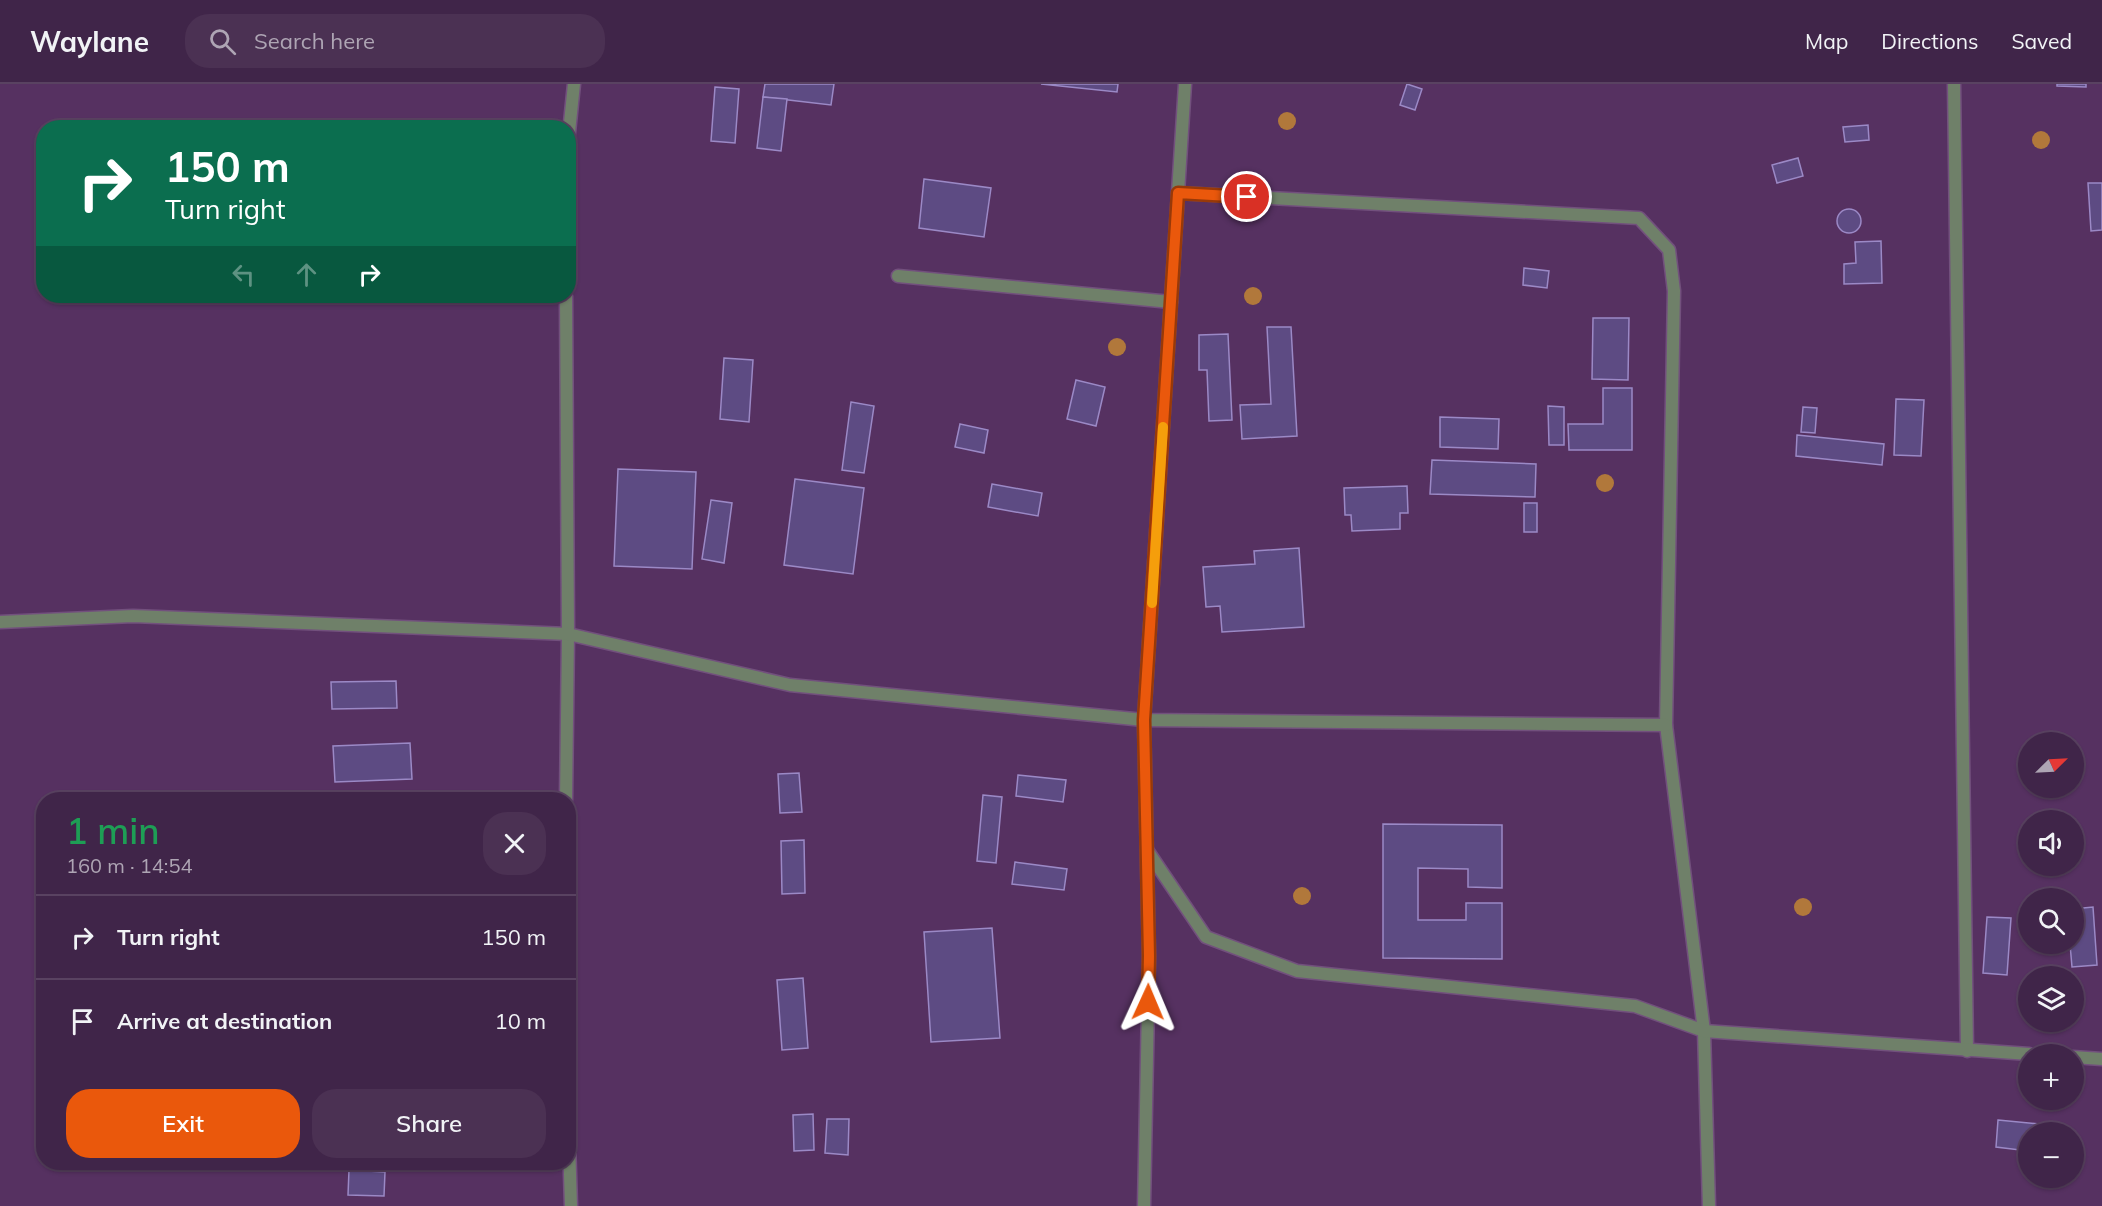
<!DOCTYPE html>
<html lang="en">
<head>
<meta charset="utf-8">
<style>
  :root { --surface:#402549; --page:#4b3153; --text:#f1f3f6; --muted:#aea5b4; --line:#594261; --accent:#ea580c }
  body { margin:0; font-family:Mulish,sans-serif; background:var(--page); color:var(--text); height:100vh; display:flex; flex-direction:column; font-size:22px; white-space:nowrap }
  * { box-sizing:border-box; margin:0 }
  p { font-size:20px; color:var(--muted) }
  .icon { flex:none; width:33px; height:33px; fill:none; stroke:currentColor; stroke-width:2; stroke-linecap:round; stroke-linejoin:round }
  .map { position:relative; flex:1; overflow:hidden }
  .drawer { position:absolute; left:36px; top:708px; width:540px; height:378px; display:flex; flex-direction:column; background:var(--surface); border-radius:24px; box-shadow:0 2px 4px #0004,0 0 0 2px var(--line) }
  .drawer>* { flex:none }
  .guide { position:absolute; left:36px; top:36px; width:540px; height:183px; border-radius:24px; box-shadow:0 2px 4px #0004,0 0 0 2px var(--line); background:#0b6e4f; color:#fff; overflow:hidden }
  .needle { width:39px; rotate:66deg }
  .buttons { position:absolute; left:2018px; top:648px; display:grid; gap:12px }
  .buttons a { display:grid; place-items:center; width:66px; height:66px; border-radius:50%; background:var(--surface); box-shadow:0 2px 4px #0004,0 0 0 2px var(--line); font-size:30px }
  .pin { position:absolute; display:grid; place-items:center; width:51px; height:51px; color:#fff; margin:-26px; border:3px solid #fff; border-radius:50%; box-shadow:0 2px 6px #0007 }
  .me { position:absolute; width:66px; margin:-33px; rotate:1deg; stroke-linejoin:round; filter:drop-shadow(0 0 4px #0008) }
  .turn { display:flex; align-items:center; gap:21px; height:126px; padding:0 30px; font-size:27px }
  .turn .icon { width:78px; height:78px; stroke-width:2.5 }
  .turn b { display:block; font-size:42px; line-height:51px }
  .lanes { display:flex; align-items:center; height:57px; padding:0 30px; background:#0003; justify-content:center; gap:30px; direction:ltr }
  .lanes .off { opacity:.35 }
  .round { display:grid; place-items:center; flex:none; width:63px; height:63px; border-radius:24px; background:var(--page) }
  .headline { display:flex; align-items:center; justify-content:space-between; height:102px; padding:0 30px }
  h1 { font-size:36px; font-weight:600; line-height:45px; color:#1e9e55 }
  .primary-button { display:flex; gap:12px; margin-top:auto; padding:12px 30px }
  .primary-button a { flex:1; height:69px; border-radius:24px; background:var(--accent); color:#fff; font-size:24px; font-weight:600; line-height:69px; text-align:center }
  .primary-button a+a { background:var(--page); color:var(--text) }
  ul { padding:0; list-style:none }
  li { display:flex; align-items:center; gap:18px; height:84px; padding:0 30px; border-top:2px solid var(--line) }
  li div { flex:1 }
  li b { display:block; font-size:22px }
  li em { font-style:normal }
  header { display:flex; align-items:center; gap:36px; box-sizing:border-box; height:84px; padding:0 30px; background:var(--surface); border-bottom:2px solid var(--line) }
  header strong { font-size:28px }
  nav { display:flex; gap:33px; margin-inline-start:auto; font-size:21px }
  .search { width:420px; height:54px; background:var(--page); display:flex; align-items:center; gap:15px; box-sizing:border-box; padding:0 21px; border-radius:24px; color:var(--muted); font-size:22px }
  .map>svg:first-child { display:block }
  .building { fill:#5d4b83; stroke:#9b89c6; stroke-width:1.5 }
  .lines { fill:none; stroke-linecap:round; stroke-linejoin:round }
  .street-casing { stroke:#72507d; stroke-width:15 }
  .street { stroke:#6f8069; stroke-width:12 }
  .tree { fill:#b1783b }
  .route-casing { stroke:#983908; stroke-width:15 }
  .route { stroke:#ea580c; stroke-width:10 }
  .slow { stroke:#f59e0b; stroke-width:10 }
</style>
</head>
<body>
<header>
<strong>Waylane</strong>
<div class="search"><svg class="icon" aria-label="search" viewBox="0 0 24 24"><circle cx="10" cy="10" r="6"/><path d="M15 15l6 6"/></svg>Search here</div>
<nav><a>Map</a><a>Directions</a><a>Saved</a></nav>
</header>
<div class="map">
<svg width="2102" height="1122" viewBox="0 0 2102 1122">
  <rect width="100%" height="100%" fill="#563161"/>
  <g class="building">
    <polygon points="765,0 834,0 831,21 763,13"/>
    <polygon points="1041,0 1118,0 1117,8"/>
    <polygon points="1407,0 1422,5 1415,26 1400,21"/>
    <polygon points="2057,0 2086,0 2086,3 2057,2"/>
    <polygon points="715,3 739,5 735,59 711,57"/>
    <polygon points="763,13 787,15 781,67 757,64"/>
    <polygon points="1868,41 1869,56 1845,58 1843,43"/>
    <polygon points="1798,74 1803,92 1777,99 1772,81"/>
    <polygon points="924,95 991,104 984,153 919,144"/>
    <polygon points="2088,99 2102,99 2102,146 2091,147"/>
    <circle cx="1849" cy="137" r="12"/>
    <polygon points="1881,157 1882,199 1844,200 1844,180 1856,179 1855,158"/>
    <polygon points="1524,184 1549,187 1547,204 1523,201"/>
    <polygon points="1593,234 1629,234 1628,296 1592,295"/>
    <polygon points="1267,243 1291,243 1297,352 1242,355 1240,321 1271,320"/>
    <polygon points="1228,250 1232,336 1209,337 1207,286 1199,286 1199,251"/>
    <polygon points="724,274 753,276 749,338 720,335"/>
    <polygon points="1076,296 1105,303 1096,342 1067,335"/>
    <polygon points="1603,304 1632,304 1632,366 1569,366 1568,340 1603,340"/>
    <polygon points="1896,315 1924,316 1921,372 1894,371"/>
    <polygon points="851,318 874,322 864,389 842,386"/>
    <polygon points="1548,322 1564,323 1564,361 1549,361"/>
    <polygon points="1803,323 1817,324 1815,349 1801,348"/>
    <polygon points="1440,333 1499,335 1498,365 1440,363"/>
    <polygon points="960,340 988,346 984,369 955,363"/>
    <polygon points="1797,351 1884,360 1882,381 1796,372"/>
    <polygon points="1432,376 1536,380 1535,413 1430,410"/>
    <polygon points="618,385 696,388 692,485 614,482"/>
    <polygon points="795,395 864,404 853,490 784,481"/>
    <polygon points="992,400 1042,409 1038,432 988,423"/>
    <polygon points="1407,402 1408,429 1400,429 1400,445 1352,447 1351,431 1345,431 1344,404"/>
    <polygon points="711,416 732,419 724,479 702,475"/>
    <rect x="1524" y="419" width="13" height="29"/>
    <polygon points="1299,464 1304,543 1222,548 1220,522 1206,523 1203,483 1255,480 1254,467"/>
    <polygon points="396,597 397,624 332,625 331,598"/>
    <polygon points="410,659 412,695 335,698 333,662"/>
    <polygon points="799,689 802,728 780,729 778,690"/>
    <polygon points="1018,691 1066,696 1063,718 1016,712"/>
    <polygon points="983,711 1002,713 996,779 977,777"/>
    <polygon points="1383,740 1502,741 1502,804 1468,803 1468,785 1418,784 1418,836 1466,836 1466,819 1502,819 1502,875 1383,874"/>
    <polygon points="804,756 805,809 782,810 781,757"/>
    <polygon points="1015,778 1067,785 1064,806 1012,800"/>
    <polygon points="2093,823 2097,881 2072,883 2070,860 2073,860 2073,825"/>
    <polygon points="1987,833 2011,834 2007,891 1983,889"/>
    <polygon points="992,844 1000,954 931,958 924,848"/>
    <polygon points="803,894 808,964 782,966 777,896"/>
    <polygon points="813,1030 814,1066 794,1067 793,1031"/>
    <polygon points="827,1035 849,1035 848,1071 825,1069"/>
    <polygon points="1998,1036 2039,1040 2038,1048 2028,1048 2028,1067 1996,1063"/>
    <polygon points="349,1086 385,1088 384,1112 348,1111"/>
  </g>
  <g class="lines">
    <defs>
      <g id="street">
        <polyline points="1954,0 1967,967"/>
        <polyline points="568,58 574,0"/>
        <polyline points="1178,109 1639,134 1669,166 1674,207 1666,641 1704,947 1709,1122"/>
        <polyline points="898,192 1171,218"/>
        <polyline points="566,212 568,550 566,716"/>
        <polyline points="0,538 133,532 568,550 790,601 1144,636 1666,641"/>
        <polyline points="1147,766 1206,853 1297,887 1635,922 1704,947 2029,970"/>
        <polyline points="2073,973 2102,975"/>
        <polyline points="568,1025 571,1122"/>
        <polyline points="1144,1122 1149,872 1144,636 1185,0"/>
      </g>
    </defs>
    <use href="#street" class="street-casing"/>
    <use href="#street" class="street"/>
  </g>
  <g class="tree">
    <circle cx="1287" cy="37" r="9"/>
    <circle cx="2041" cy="56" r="9"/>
    <circle cx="1253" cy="212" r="9"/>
    <circle cx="1117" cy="263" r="9"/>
    <circle cx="1605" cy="399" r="9"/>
    <circle cx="1302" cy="812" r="9"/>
    <circle cx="1803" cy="823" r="9"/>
  </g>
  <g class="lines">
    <defs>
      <polyline id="route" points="1148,918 1149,872 1144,636 1178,109 1247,113"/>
    </defs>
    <use href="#route" class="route-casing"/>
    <use href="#route" class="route"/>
    <polyline class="slow" points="1152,519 1163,343"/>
  </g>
</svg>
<div class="buttons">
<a><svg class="needle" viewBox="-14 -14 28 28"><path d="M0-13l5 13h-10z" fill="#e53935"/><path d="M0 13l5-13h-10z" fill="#aea5b4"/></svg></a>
<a><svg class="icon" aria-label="sound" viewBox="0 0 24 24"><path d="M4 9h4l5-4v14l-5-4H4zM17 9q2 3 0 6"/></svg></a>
<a><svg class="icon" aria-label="search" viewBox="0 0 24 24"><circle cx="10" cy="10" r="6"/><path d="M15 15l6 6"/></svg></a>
<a><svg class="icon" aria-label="layers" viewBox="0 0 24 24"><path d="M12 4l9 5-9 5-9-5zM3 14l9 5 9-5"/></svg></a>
<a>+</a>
<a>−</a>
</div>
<div class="pin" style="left:1247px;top:113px;background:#d93025"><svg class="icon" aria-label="arrive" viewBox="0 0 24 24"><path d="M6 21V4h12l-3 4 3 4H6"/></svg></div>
<svg class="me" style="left:1148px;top:918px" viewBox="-20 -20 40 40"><path d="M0-17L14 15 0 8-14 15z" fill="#ea580c" stroke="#fff" stroke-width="4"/></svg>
<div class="guide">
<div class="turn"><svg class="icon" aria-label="right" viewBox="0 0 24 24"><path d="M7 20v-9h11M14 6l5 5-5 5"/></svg><div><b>150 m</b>Turn right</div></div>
<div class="lanes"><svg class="icon off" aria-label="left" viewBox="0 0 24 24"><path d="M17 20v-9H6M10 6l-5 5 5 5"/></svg><svg class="icon off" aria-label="ahead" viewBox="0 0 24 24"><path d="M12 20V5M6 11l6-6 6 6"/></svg><svg class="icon" aria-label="right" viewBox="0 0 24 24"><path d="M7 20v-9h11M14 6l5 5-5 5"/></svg></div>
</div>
<section class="drawer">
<div class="headline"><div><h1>1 min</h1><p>160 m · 14:54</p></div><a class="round"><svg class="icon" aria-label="close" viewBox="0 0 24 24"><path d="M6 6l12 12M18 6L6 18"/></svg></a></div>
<ul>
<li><svg class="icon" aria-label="right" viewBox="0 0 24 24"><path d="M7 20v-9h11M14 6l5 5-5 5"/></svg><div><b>Turn right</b></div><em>150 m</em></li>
<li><svg class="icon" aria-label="arrive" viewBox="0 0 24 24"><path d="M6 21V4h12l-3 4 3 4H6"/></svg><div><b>Arrive at destination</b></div><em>10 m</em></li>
</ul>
<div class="primary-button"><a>Exit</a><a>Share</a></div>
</section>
</div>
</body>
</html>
